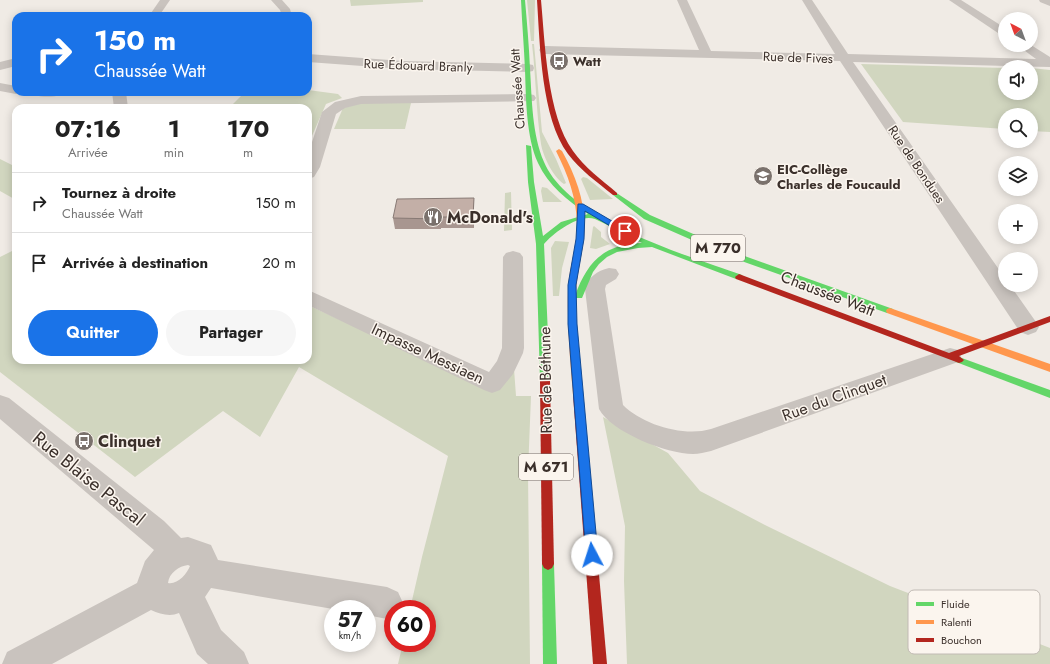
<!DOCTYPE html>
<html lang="fr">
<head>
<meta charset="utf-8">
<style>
  :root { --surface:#fff; --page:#f6f6f6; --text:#222; --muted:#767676; --line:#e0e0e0; --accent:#1a73e8 }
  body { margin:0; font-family:Jost,sans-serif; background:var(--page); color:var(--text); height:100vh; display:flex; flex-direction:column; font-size:15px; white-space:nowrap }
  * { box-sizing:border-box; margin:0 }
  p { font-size:13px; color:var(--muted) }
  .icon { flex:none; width:22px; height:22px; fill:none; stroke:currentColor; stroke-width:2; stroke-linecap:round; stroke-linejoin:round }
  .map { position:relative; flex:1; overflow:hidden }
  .drawer { position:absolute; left:12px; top:104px; width:300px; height:260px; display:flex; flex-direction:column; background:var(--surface); border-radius:12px; box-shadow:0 2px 10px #0003 }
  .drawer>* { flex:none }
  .hud { position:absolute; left:12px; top:12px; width:300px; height:84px; border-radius:12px; box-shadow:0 2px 10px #0003; background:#1a73e8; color:#fff; overflow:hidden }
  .needle { width:26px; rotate:319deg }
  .controls { position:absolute; left:998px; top:12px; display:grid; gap:8px }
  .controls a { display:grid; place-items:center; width:40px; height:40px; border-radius:50%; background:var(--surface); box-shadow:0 2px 10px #0003; font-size:20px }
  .speed { position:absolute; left:324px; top:600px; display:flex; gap:8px; font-size:20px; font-weight:700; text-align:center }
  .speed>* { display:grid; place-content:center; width:52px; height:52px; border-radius:50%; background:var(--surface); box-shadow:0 2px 10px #0003; line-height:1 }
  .speed small { font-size:10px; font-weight:400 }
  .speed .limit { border:6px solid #d22; background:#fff; color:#111 }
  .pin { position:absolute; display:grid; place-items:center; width:34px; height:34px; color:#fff; margin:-17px; border:2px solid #fff; border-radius:50%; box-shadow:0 1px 4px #0007 }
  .me { position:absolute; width:44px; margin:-22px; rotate:355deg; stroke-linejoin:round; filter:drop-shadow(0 0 3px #0008) }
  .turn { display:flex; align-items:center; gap:14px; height:84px; padding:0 16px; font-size:18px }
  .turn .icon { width:52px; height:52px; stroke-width:2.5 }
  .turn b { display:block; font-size:28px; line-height:34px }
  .eta { display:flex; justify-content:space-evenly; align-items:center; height:68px; text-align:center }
  .eta b { font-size:24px; font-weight:700; line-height:28px }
  .primary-button { display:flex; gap:8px; margin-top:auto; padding:8px 16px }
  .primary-button a { flex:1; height:46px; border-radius:24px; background:var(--accent); color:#fff; font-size:16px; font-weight:700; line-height:46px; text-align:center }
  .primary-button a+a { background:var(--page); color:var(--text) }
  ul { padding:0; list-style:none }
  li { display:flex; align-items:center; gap:12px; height:60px; padding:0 16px; border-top:1px solid var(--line) }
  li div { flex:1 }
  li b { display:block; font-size:15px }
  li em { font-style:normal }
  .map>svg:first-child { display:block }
  .green { fill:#d1d6bf }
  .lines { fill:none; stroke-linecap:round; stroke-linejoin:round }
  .street { fill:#c9c3be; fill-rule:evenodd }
  .fast { fill:#63d668; fill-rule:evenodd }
  .slow { fill:#ff974d; fill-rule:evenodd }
  .jam { fill:#b3261e; fill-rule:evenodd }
  .wall { fill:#a89690 }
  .shaded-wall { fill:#887a75 }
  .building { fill:#c3afa7; stroke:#887a75 }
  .route { fill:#1a73e8; stroke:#114b97 }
  .labels { text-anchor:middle; stroke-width:3; stroke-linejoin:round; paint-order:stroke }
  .far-street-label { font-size:13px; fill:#3b302b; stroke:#fbf5ee }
  .far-poi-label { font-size:13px; font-weight:bold; fill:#3b302b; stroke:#fbf5ee; text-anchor:start }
  .shield { fill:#fbf5ee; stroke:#756b66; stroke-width:1 }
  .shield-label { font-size:15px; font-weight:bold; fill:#3b302b }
  .poi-label { font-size:16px; font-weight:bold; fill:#3b302b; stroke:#fbf5ee; text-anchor:start }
  .street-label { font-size:16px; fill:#3b302b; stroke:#fbf5ee }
  .near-street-label { font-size:19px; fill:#3b302b; stroke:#fbf5ee }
  .key { fill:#fbf5ee; stroke:#c1bab4; stroke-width:1 }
  .key-label { font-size:11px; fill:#3b302b }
</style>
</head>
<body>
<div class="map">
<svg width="1050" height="664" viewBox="0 0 1050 664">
  <rect width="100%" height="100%" fill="#f0ebe5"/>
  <g class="green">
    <polygon points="350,0 423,0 423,2 351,6"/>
    <polygon points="527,0 535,0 534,41 531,41"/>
    <path d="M532,44H534L542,132L556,159L566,183L564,184C553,177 543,156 541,144C536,111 536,77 532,44Z"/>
    <polygon points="861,64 1005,68 1005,93 1031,93 1031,68 1050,70 1050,132 1031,131 1031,115 1005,115 1005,129 903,122"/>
    <polygon points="308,90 338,94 342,98 326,104 308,145 308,108 229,108 245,92 308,92"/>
    <polygon points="362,103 411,103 405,129 334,129 343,108"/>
    <polygon points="0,159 16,167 16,200 0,191"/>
    <polygon points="583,177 587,178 613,199 590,200 581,179"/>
    <polygon points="542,187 547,188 562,202 543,202 541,191"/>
    <polygon points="511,192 512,230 504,231 505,193"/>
    <polygon points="594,226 601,232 601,237 610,244 596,249 590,248 593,227"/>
    <polygon points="555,241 569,242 562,268 559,296 553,296 551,248"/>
    <polygon points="16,249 16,360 308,360 308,305 492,390 514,369 516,396 531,396 528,472 530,664 398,664 403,643 427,643 427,609 410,609 422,557 448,456 299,367 260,437 223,411 135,477 0,372 0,257"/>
    <polygon points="603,417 668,453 700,491 767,526 890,586 1050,648 1050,664 627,664 624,581 625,526"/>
  </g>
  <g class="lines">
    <g class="street">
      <polygon points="160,0 170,0 159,16 149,16"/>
      <polygon points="271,0 282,0 290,9 292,16 282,16 280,10"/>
      <polygon points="677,0 687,0 711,51 835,54 802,0 812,0 848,54 1036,59 1017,45 1031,45 1050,57 1050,67 853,62 1005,278 1005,285 1010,285 1036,322 1039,327 1036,332 1028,335 1020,332 840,61 545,54 541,53 539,50 541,47 545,46 699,50"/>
      <polygon points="949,0 961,0 1005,28 1005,36 1001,35"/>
      <polygon points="1039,0 1050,0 1050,6 1040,2"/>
      <polygon points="308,54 403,61 528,64 533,65 534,68 533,71 528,72 403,69 308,62"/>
      <polygon points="16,58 16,66 0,70 0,62"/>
      <polygon points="0,83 16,86 16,92 21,92 16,94 0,91"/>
      <path d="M32,92H63L61,95C53,97 42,97 34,95Z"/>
      <polygon points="112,92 126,92 128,108 114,108"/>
      <polygon points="529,94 534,95 536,98 534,101 361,104 345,108 336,114 320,167 314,177 308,179 308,154 322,112 335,102 361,96"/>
      <polygon points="513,251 520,253 523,257 524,348 523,353 513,374 500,390 492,393 484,390 308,305 308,290 489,372 497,361 502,348 503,257 506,253"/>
      <path d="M609,268L616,269L619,274L616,279L606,285L605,289L623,405C643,425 684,437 711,429L950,348L958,350L961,356L958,362L711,451C705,452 699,454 693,454C667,454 611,432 599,409L585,289C588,277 597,271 609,268Z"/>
      <path d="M0,395L9,398L164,521L181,538L188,537L211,545L218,560L387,587L398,592L403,603L400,609H393V616L387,619L367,615V609H333L211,588L205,597L221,630L244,652L249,664H208L197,654L179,613C170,617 160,614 151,610L52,664H2L7,652L137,583L145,561L154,550L0,419ZM188,565L190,566C187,574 177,585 168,583C169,573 179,566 188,565Z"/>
    </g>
    <g class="fast">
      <path d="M521,0H525C527,23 529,46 530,69C532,100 532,134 544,162C569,221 686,255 742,275L743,277L742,279H736L652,247L638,248L617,252L607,257L599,264L593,272L582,298H576L575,296C587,262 604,244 642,243C626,236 611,226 595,219C580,213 553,233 544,244L550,381L548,384H542L540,381L536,244L528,182L526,145L531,146L534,182L543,236L561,222L588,214C568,201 548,185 538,163C526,137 526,98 525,70C524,47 522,23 521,0Z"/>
      <polygon points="615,192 650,215 739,254 893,309 894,311 893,313 887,313 733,258 644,219 613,195 613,193"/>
      <polygon points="959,357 1050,390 1050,398 956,362 954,360 956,358"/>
      <polygon points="548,558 552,560 554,564 557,664 543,664 542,564 544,560"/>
    </g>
    <g class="slow">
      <path d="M559,149L562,151C577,178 587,206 584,238C582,256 577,274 576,292C576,326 580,361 583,395L581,398L578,399L575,398L573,395C570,360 567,326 568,291C568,273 574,257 576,239C580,207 570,179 556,151Z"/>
      <polygon points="890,308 1050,364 1050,372 887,313 886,311 887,309"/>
    </g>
    <g class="jam">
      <path d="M537,0H541C545,43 547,115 573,151C584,167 602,180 617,193V195H613C597,182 580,170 568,154C541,118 540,44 537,0Z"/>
      <polygon points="739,274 949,353 1050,316 1050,322 959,356 964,360 962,362 959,363 736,279 735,277"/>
      <polygon points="545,377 548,378 550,381 554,564 552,568 548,570 544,568 542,564 540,381 542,378"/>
      <polygon points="578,391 581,392 583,395 607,664 593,664 573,395 575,392"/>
    </g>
  </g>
  <polygon class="wall" points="474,198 474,228 441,228 441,229 395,229 393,218"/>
  <polygon class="shaded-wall" points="474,198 474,228 473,217"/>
  <polygon class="building" points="474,198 473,217 440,217 440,219 393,218 397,199"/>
  <polygon class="route" points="578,204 583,204 629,231 625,233 622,233 585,211 584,239 576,285 577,324 598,555 596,559 592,561 587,559 586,555 568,324 568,285 576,239"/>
  <defs>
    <symbol id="bus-disc" viewBox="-11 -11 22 22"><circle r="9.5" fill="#7a716c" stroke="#fbf5ee"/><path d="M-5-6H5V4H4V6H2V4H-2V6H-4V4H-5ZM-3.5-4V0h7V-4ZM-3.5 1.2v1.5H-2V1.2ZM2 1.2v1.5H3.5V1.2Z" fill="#fff"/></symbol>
    <symbol id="school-disc" viewBox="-11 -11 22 22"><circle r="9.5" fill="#7a716c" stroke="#fbf5ee"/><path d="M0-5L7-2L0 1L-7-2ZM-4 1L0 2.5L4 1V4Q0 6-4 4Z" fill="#fff"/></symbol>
    <symbol id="restaurant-disc" viewBox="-11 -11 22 22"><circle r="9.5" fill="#7a716c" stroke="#fbf5ee"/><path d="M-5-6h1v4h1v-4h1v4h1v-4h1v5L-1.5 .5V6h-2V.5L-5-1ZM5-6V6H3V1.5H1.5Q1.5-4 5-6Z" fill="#fff"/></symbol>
  </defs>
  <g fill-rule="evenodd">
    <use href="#bus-disc" x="548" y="50" width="22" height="22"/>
    <use href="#school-disc" x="752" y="165" width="22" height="22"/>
    <use href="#restaurant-disc" x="422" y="206" width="22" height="22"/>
    <use href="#bus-disc" x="73" y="430" width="22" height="22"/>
  </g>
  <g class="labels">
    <g class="far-street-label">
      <text transform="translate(798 57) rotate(2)" y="5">Rue de Fives</text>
      <text transform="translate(418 65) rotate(2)" y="5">Rue Édouard Branly</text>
      <text transform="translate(517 89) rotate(-94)" y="5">Chaussée Watt</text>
      <text transform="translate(917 164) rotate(56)" y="5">Rue de Bondues</text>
    </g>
    <g class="far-poi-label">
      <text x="573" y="66">Watt</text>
      <text x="777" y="174">EIC-Collège<tspan x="777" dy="15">Charles de Foucauld</tspan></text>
    </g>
    <g class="shield">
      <rect x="691" y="235" width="54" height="26" rx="3"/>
      <rect x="519" y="454" width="54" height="26" rx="3"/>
    </g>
    <g class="shield-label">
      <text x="718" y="253">M 770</text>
      <text x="546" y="472">M 671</text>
    </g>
    <g class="poi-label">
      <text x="447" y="223">McDonald's</text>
      <text x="98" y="447">Clinquet</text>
    </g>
    <g class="street-label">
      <text transform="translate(828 293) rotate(21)" y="6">Chaussée Watt</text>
      <text transform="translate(428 353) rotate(25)" y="6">Impasse Messiaen</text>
      <text transform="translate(545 380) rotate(-91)" y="6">Rue de Béthune</text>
      <text transform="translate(834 397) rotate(-20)" y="6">Rue du Clinquet</text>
    </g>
    <g class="near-street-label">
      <text transform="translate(89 478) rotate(39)" y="7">Rue Blaise Pascal</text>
    </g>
  </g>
  <rect x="908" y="590" width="132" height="64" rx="6" class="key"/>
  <rect x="916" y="602" width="18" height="4" fill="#63d668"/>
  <rect x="916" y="620" width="18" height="4" fill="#ff974d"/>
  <rect x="916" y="638" width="18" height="4" fill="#b3261e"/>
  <g class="key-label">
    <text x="941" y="608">Fluide</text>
    <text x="941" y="626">Ralenti</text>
    <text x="941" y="644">Bouchon</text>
  </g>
</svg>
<div class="controls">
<a><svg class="needle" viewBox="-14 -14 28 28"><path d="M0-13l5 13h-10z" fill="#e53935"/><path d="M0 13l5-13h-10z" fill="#767676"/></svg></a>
<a><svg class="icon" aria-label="sound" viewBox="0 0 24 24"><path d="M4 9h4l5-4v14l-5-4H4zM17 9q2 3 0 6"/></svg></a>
<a><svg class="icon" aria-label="search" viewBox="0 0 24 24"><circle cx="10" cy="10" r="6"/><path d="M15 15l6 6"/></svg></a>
<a><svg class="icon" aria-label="layers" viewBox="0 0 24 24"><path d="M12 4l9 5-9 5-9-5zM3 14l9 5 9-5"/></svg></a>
<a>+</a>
<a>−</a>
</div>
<div class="speed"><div>57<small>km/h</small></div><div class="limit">60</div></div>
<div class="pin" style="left:625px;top:231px;background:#d93025"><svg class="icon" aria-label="arrive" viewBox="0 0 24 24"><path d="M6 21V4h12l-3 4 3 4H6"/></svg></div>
<svg class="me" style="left:592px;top:555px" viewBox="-20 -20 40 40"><circle r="19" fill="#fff"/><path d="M0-13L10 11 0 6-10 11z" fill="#1a73e8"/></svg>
<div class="hud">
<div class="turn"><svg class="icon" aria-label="right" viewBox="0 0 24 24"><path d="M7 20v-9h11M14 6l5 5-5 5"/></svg><div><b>150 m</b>Chaussée Watt</div></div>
</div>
<section class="drawer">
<div class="eta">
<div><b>07:16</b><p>Arrivée</p></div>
<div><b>1</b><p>min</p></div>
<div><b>170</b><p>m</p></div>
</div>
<ul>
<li><svg class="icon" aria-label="right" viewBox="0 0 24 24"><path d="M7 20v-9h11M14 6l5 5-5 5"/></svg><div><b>Tournez à droite</b><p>Chaussée Watt</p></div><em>150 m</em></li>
<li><svg class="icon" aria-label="arrive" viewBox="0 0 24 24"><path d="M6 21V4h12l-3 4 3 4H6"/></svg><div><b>Arrivée à destination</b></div><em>20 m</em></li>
</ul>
<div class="primary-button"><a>Quitter</a><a>Partager</a></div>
</section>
</div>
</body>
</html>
